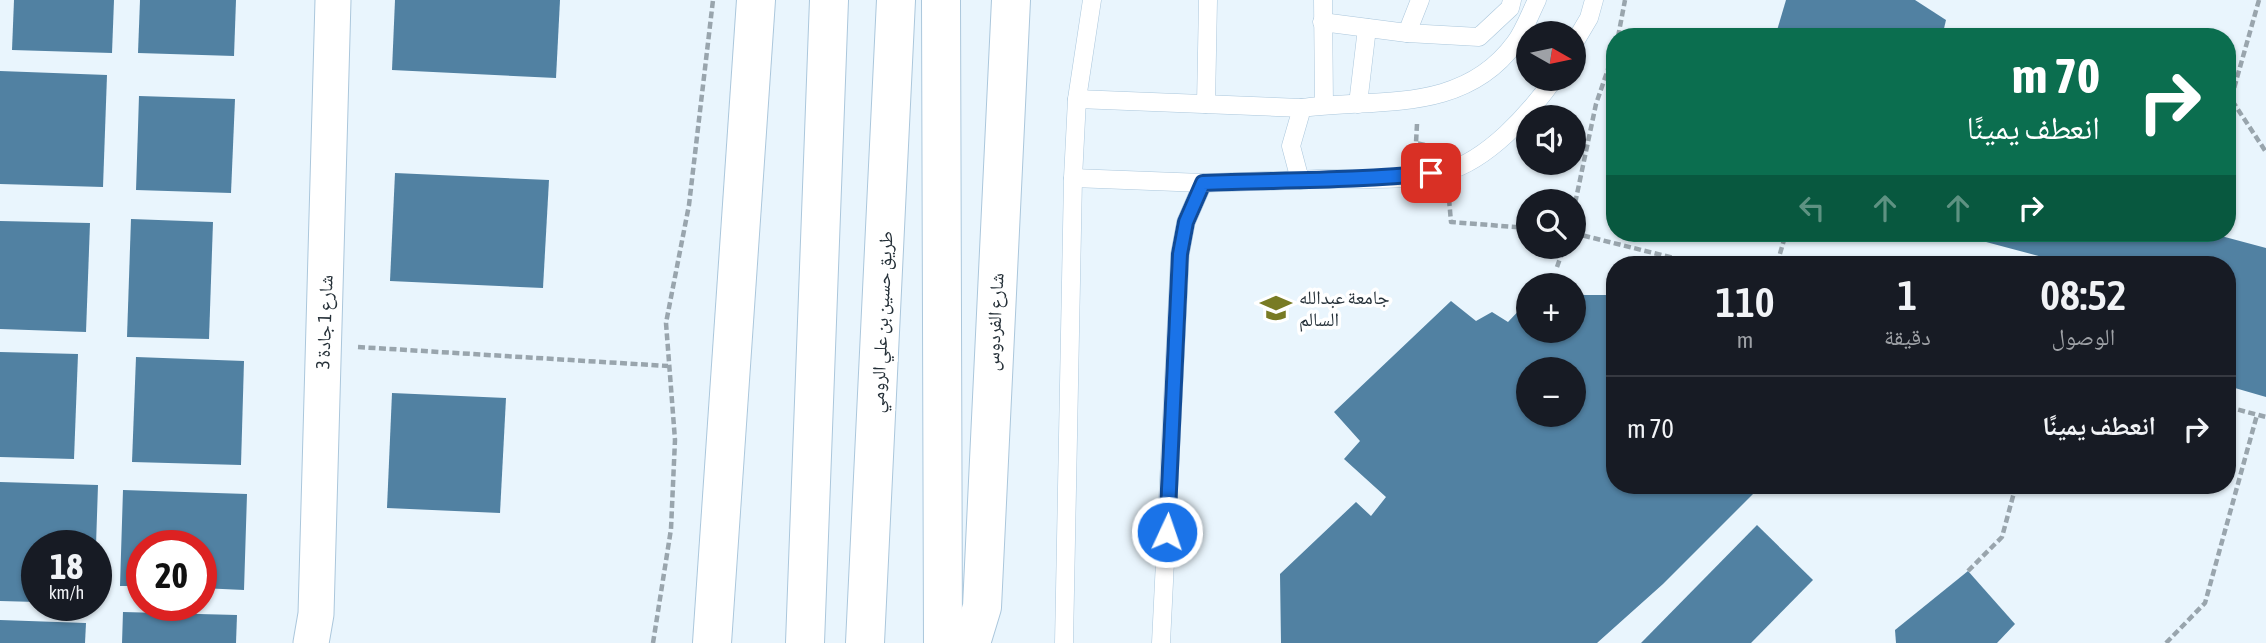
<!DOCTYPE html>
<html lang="ar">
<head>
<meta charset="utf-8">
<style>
  :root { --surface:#171b24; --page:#20242c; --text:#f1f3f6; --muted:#9ea1a6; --line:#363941 }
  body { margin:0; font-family:"Asap Condensed","Noto Naskh Arabic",sans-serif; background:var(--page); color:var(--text); direction:rtl; height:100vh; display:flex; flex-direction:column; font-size:26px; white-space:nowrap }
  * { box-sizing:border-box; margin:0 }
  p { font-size:23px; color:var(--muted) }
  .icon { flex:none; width:38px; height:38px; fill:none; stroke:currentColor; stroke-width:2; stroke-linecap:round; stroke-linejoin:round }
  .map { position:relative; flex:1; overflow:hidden; direction:ltr }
  .details { position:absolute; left:1606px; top:256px; width:630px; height:238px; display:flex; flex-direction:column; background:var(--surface); border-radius:28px; box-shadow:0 2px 5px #0004; direction:rtl }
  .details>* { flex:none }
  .guide { position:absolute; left:1606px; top:28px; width:630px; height:214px; border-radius:28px; box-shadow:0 2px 5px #0004; direction:rtl; background:#0b6e4f; color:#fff; overflow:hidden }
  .needle { width:46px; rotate:99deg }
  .buttons { position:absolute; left:1516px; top:21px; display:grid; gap:14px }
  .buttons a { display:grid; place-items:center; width:70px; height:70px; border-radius:50%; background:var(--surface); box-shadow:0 2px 5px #0004; font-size:35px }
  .speed { position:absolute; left:21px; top:530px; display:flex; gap:14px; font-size:35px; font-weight:700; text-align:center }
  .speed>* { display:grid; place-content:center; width:91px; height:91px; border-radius:50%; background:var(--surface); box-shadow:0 2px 5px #0004; line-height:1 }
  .speed small { font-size:18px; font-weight:400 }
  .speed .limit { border:10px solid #d22; background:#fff; color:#111 }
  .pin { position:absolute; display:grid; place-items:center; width:60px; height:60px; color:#fff; margin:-30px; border-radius:14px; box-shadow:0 4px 10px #0006 }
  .me { position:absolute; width:77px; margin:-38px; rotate:3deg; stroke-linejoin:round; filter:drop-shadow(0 0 5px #0008) }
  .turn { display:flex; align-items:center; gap:24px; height:147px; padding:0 21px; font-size:32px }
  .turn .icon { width:91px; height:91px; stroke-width:2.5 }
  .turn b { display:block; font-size:49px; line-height:60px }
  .lanes { display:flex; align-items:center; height:66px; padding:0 21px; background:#0003; justify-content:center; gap:35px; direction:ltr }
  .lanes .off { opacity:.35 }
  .eta { display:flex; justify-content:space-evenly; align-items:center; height:119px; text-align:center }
  .eta b { font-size:42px; font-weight:600; line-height:49px }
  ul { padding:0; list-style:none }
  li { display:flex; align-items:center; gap:21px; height:105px; padding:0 21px; border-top:2px solid var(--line) }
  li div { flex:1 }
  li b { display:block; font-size:26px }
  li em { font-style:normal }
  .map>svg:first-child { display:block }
  .building { fill:#5181a2; fill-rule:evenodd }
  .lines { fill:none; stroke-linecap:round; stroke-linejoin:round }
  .lane-casing { stroke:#abc7dc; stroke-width:19 }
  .street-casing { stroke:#abc7dc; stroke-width:37 }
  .secondary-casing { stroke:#abc7dc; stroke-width:40 }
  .highway-casing { stroke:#abc7dc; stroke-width:40 }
  .path { stroke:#99a5ad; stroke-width:4.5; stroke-dasharray:7 3.5; stroke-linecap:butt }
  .lane { stroke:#fff; stroke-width:18 }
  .street { stroke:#fff; stroke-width:35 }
  .secondary { stroke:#fff; stroke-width:38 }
  .highway { stroke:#fff; stroke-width:38 }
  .route-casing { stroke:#114b97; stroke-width:18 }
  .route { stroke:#1a73e8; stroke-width:12 }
  .labels { text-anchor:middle; stroke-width:7; stroke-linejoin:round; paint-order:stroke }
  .poi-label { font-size:19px; fill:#253038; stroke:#fff; text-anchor:start }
  .street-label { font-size:19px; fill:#253038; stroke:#fff }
</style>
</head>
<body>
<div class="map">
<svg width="2266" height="643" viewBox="0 0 2266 643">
  <rect width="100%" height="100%" fill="#e9f5fd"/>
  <g class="building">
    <polygon points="14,0 114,0 112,53 12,50"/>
    <polygon points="140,0 236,0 234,56 138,53"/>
    <polygon points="395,0 560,0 556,78 392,70"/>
    <polygon points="1786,0 1915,0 1946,20 1942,37 1775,37"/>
    <polygon points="0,71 107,75 103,187 0,184"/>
    <polygon points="139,96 235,99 231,193 136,190"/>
    <polygon points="395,173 549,180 543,288 390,281"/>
    <polygon points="131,219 213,222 209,339 127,337"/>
    <polygon points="0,221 90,223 86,332 0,329"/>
    <polygon points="2210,233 2266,248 2266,397 2228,386 2228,264 2069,264 1956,234"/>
    <path d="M1573,295H1615V485H1762L1663,584L1597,643H1281L1280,574L1356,502L1371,516L1386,497L1344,459L1360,441L1334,412L1451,301L1476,321L1492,312L1508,322L1528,301V331H1573ZM1528,369H1573V415H1528Z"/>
    <polygon points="0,352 78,354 74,459 0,457"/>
    <polygon points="136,357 244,361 241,465 132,462"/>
    <polygon points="392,393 506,398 500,513 387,508"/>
    <polygon points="0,482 98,485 96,546 37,546 37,602 0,601"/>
    <polygon points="123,490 247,494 244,590 201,588 201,546 142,546 142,586 120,586"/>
    <polygon points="1757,525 1813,580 1751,643 1641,643"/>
    <polygon points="1968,571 2015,624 1997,643 1896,643 1895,630"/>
    <polygon points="123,612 237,615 236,643 122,643"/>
    <polygon points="0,620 86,623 85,643 0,643"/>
  </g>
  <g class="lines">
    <defs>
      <g id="lane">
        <polyline points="1323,0 1324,105"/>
        <path d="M1537,0C1530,14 1524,31 1515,43C1463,114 1378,98 1302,108L1291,146L1300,180C1347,176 1399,184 1445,172C1488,160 1529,114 1554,79"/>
        <polyline points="1322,22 1407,33 1479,37 1510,8 1512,0"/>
        <polyline points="1407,33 1420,0"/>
        <polyline points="1573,45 1589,18 1594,0"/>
        <polyline points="1077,99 1302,108"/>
        <polyline points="1206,104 1208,0"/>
        <polyline points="1358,104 1367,28"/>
        <polyline points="1073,178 1203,183 1300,180"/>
        <polyline points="1064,643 1073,178 1077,99 1092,0"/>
        <polyline points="1161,643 1180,254 1186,222 1203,183"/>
      </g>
      <polyline id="street" points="311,643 316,614 333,0"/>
      <polyline id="secondary" points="971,643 982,607 1011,0"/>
      <g id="highway">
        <polyline points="941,0 943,643"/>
        <polyline points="712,643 756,0"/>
        <polyline points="805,643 829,0"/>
        <polyline points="865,643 896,0"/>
      </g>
    </defs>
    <use href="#lane" class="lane-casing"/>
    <use href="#street" class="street-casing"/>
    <use href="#secondary" class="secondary-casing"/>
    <use href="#highway" class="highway-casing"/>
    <g class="path">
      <polyline points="2259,0 2231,99 2266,152"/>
      <polyline points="1618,37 1625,0"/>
      <polyline points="1417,124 1416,143 1430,146"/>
      <polyline points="1449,199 1451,222 1528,228"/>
      <polyline points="1573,213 1596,104 1615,49"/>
      <polyline points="1573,233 1698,264"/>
      <polyline points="1777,264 1786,233"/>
      <polyline points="1557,267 1564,247"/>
      <polyline points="358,347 668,366"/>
      <polyline points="2228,407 2266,417"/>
      <polyline points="1968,571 2002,537 2016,485"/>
      <polyline points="653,643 671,529 675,440 666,323 689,205 713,0"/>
      <polyline points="2166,643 2205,603 2257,415"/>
    </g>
    <use href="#lane" class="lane"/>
    <use href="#street" class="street"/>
    <use href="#secondary" class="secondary"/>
    <use href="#highway" class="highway"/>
  </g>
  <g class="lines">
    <defs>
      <path id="route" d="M1167,532L1180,254L1186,222L1203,183C1279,180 1356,181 1431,173"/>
    </defs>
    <use href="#route" class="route-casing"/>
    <use href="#route" class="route"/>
  </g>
  <defs>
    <symbol id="university-bare" viewBox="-9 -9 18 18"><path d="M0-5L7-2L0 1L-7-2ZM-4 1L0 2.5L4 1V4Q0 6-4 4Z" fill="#787b24" stroke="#fff" stroke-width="2.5" paint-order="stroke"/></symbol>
  </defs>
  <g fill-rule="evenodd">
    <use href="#university-bare" x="1254" y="286" width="44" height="44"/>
  </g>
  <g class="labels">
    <g class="poi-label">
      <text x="1299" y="304">جامعة عبدالله<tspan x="1299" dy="22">السالم</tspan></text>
    </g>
    <g class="street-label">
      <text transform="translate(324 322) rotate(-88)" y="7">شارع 1 جادة 3</text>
      <text transform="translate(881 322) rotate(-87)" y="7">طريق حسين بن علي الرومي</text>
      <text transform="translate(994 322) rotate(-87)" y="7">شارع الفردوس</text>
    </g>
  </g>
</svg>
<div class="buttons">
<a><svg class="needle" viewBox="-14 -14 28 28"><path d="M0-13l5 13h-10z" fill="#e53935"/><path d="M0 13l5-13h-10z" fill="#9ea1a6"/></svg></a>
<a><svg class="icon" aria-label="sound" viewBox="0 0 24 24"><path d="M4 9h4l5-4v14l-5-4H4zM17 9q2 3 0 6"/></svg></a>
<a><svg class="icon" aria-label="search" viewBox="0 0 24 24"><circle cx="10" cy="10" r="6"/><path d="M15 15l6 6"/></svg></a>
<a>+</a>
<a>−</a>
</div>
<div class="speed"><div>18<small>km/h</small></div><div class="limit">20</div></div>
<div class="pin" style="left:1431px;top:173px;background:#d93025"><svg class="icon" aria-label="arrive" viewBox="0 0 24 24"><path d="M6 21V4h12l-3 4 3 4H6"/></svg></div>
<svg class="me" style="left:1167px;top:532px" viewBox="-20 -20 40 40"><circle r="17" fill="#1a73e8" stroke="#fff" stroke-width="3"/><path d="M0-11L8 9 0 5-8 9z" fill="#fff"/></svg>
<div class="guide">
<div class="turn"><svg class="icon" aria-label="right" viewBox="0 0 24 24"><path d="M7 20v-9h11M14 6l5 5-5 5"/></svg><div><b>70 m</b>انعطف يمينًا</div></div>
<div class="lanes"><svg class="icon off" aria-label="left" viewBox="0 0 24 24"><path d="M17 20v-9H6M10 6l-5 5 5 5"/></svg><svg class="icon off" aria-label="ahead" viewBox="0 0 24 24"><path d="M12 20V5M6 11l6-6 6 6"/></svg><svg class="icon off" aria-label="ahead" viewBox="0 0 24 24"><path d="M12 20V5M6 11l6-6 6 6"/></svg><svg class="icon" aria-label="right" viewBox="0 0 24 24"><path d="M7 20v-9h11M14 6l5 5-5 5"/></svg></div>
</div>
<section class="details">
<div class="eta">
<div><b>08:52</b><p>الوصول</p></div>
<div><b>1</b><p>دقيقة</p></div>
<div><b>110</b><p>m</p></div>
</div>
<ul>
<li><svg class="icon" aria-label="right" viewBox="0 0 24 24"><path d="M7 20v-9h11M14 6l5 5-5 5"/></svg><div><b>انعطف يمينًا</b></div><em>70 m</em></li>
</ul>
</section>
</div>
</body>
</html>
